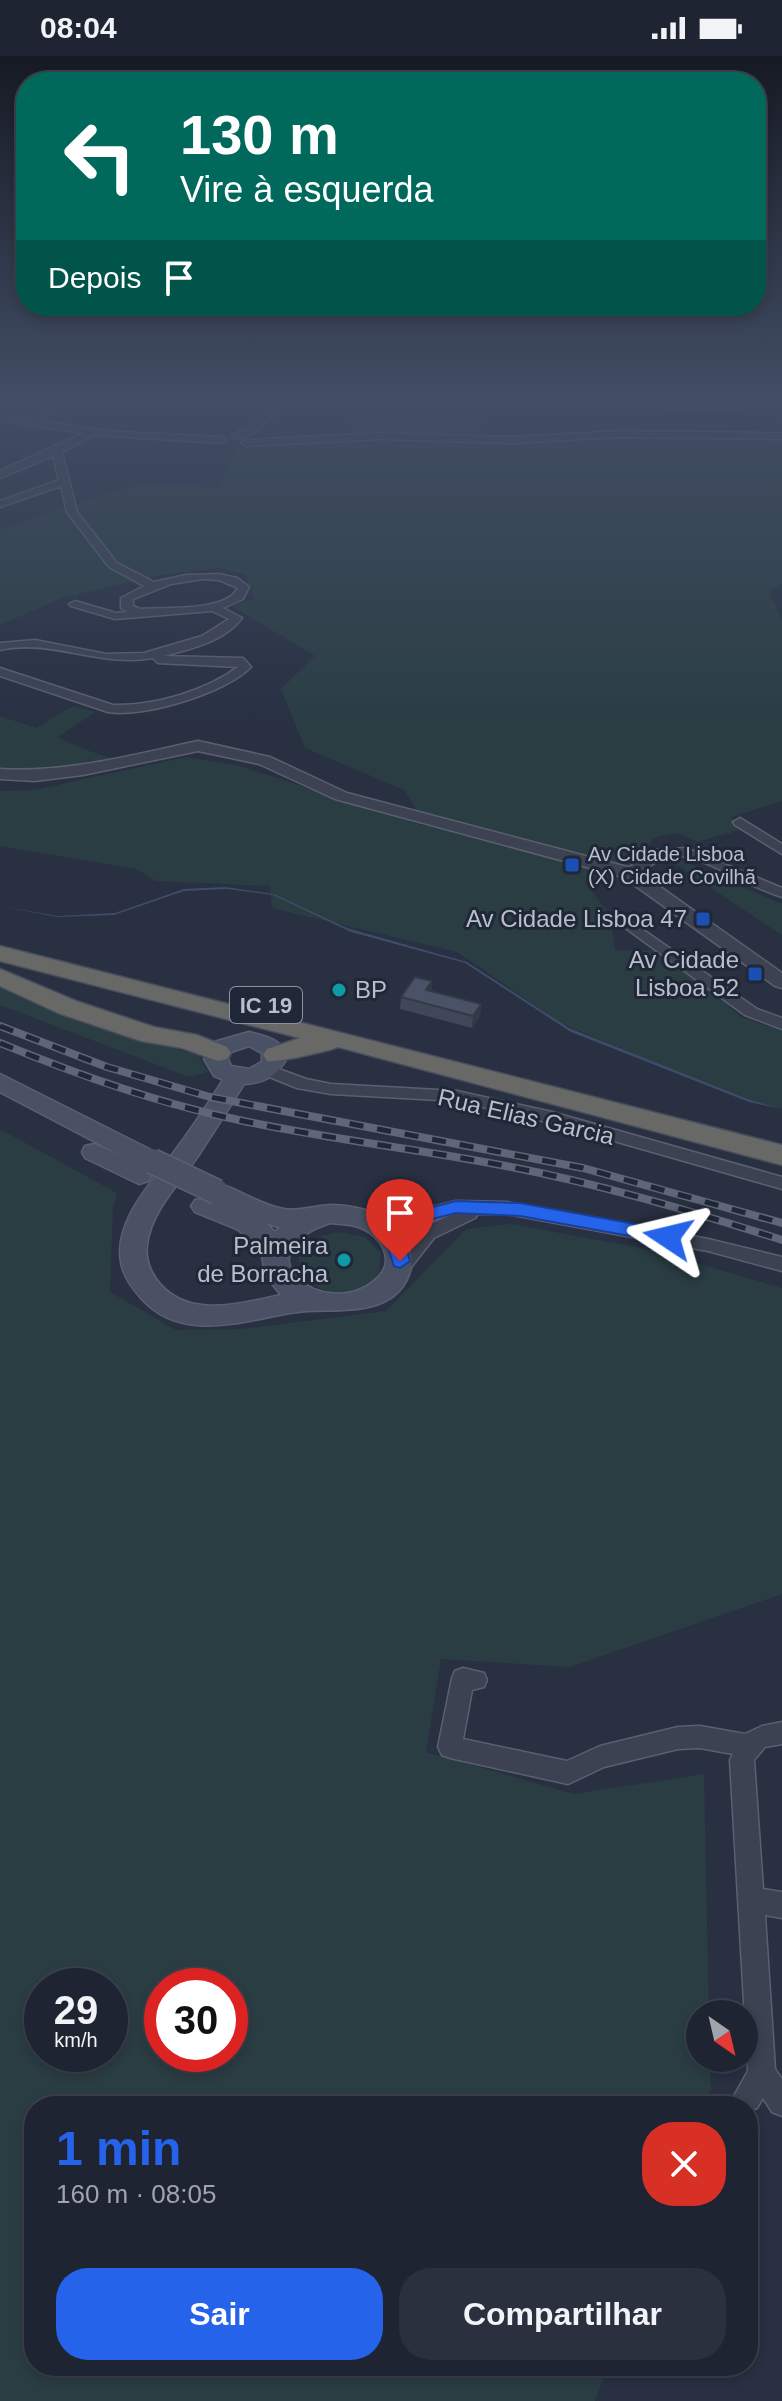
<!DOCTYPE html>
<html lang="pt">
<head>
<meta charset="utf-8">
<style>
  :root { --surface:#1e2432; --page:#2b303e; --text:#f1f3f6; --muted:#a1a4ac; --line:#3c414d; --accent:#2563eb }
  body { margin:0; font-family:Arial,sans-serif; background:var(--page); color:var(--text); height:100vh; display:flex; flex-direction:column; font-size:30px; white-space:nowrap }
  * { box-sizing:border-box; margin:0 }
  p { font-size:26px; color:var(--muted) }
  .icon { flex:none; width:44px; height:44px; fill:none; stroke:currentColor; stroke-width:2; stroke-linecap:round; stroke-linejoin:round }
  .map { position:relative; flex:1; overflow:hidden }
  .side { position:absolute; left:24px; top:2040px; width:734px; height:280px; display:flex; flex-direction:column; background:var(--surface); border-radius:32px; box-shadow:0 4px 12px #0003,0 0 0 2px var(--line) }
  .side>* { flex:none }
  .hud { position:absolute; left:16px; top:16px; width:750px; height:244px; border-radius:32px; box-shadow:0 4px 12px #0003,0 0 0 2px var(--line); background:#00695c; color:#fff; overflow:hidden }
  .needle { width:52px; rotate:146deg }
  .tools { position:absolute; left:686px; top:1944px; display:grid; gap:16px }
  .tools a { display:grid; place-items:center; width:72px; height:72px; border-radius:50%; background:var(--surface); box-shadow:0 4px 12px #0003,0 0 0 2px var(--line); font-size:40px }
  .speed { position:absolute; left:24px; top:1912px; display:flex; gap:16px; font-size:40px; font-weight:700; text-align:center }
  .speed>* { display:grid; place-content:center; width:104px; height:104px; border-radius:50%; background:var(--surface); box-shadow:0 4px 12px #0003,0 0 0 2px var(--line); line-height:1 }
  .speed small { font-size:20px; font-weight:400 }
  .speed .limit { border:12px solid #d22; background:#fff; color:#111 }
  .pin { position:absolute; display:grid; place-items:center; width:68px; height:68px; color:#fff; margin:-82px -34px; border-radius:50% 50% 50% 0; rotate:-45deg; box-shadow:0 0 8px #0007 }
  .pin .icon { rotate:45deg }
  .me { position:absolute; width:88px; margin:-44px; rotate:280deg; stroke-linejoin:round; filter:drop-shadow(0 0 6px #0008) }
  .turn { display:flex; align-items:center; gap:28px; height:168px; padding:0 32px; font-size:36px }
  .turn .icon { width:104px; height:104px; stroke-width:2.5 }
  .turn b { display:block; font-size:56px; line-height:68px }
  .then { display:flex; align-items:center; height:76px; padding:0 32px; background:#0003; gap:16px; font-size:30px }
  .round { display:grid; place-items:center; flex:none; width:84px; height:84px; border-radius:32px; background:var(--page) }
  .summary { display:flex; align-items:center; justify-content:space-between; height:136px; padding:0 32px }
  h1 { font-size:48px; font-weight:700; line-height:60px; color:var(--accent) }
  .cta { display:flex; gap:16px; margin-top:auto; padding:16px 32px }
  .cta a { flex:1; height:92px; border-radius:32px; background:var(--accent); color:#fff; font-size:32px; font-weight:700; line-height:92px; text-align:center }
  .cta a+a { background:var(--page); color:var(--text) }
  .status { display:flex; justify-content:space-between; align-items:center; height:56px; padding:0 40px; background:var(--surface); direction:ltr }
  .status svg { height:22px; fill:currentColor }
  .map>svg:first-child { display:block }
  .green { fill:#2a3d43; fill-rule:evenodd }
  .water { fill:#3e4c6a }
  .lines { fill:none; stroke-linecap:round; stroke-linejoin:round }
  .minor-casing { stroke:#5a606f; stroke-width:3 }
  .tertiary-casing { stroke:#5a606f; stroke-width:3 }
  .secondary-casing { stroke:#5a606f; stroke-width:3 }
  .trunk-casing { stroke:#464d5c; stroke-width:3 }
  .minor { fill:#3c4252; fill-rule:evenodd }
  .tertiary { fill:#3c4252; fill-rule:evenodd }
  .secondary { fill:#4a5165; fill-rule:evenodd }
  .trunk { fill:#686866; fill-rule:evenodd }
  .rail-casing { stroke:#5e6678; stroke-width:8 }
  .rail { stroke:#202737; stroke-width:5; stroke-dasharray:14; stroke-linecap:butt }
  .secondary-bridge-casing { stroke:#5a606f; stroke-width:27; stroke-linecap:butt }
  .secondary-bridge { stroke:#4a5165; stroke-width:24 }
  .wall { fill:#3f4758 }
  .shaded-wall { fill:#333947 }
  .building { fill:#495266; stroke:#333947; stroke-width:2 }
  .route { fill:#2563eb; stroke:#184099; stroke-width:2 }
  .transit-dot { fill:#1a4fb4; stroke:#202737; stroke-width:3 }
  .culture-dot { fill:#0f9aa8; stroke:#202737; stroke-width:3 }
  .labels { text-anchor:middle; stroke-width:6; stroke-linejoin:round; paint-order:stroke }
  .far-poi-label { font-size:20px; fill:#b9becc; stroke:#202737; text-anchor:start }
  .shield { fill:#202737; stroke:#8b919f; stroke-width:2 }
  .shield-label { font-size:22px; font-weight:bold; fill:#b9becc }
  .poi-label { font-size:24px; fill:#b9becc; stroke:#202737; text-anchor:end }
  .street-label { font-size:24px; fill:#b9becc; stroke:#202737 }
</style>
</head>
<body>
<div class="status"><b>08:04</b><svg viewBox="0 0 49 12"><path d="M0 12V9h3v3zM5 12V6h3v6zM10 12V3h3v9zM15 12V0h3v12zM26 1h20v11H26zM47 4h2v5h-2z"/></svg></div>
<div class="map">
<svg width="782" height="2345" viewBox="0 0 782 2345">
  <rect width="100%" height="100%" fill="#283042"/>
  <g class="green">
    <polygon points="346,342 408,342 446,362 484,354 478,387 633,380 782,382 782,527 769,536 782,563 782,745 731,761 749,773 731,775 733,779 728,777 698,786 678,777 653,782 638,810 635,822 585,827 610,858 615,894 667,895 741,961 782,975 782,1052 749,1045 562,968 457,896 272,852 270,830 156,825 136,813 0,790 0,735 34,734 186,701 240,710 428,771 404,734 305,692 281,633 315,600 232,550 254,543 246,519 221,512 160,519 62,542 0,569 0,473 142,427 218,431 238,393 355,383 350,361 328,346"/>
    <path d="M73,650L95,656L58,681C79,691 97,699 120,704L65,716L0,715V660L36,672Z"/>
    <polygon points="665,801 678,803 782,848 782,879"/>
    <polygon points="0,928 146,985 198,999 208,1016 189,1021 0,949"/>
    <path d="M0,1073L117,1137L113,1153L110,1236L176,1274L241,1273L386,1255L466,1173L511,1168L652,1194L782,1232V1538L570,1611L441,1603L426,1696L574,1738L704,1718L709,1958H700V2002H710L711,2033L705,2050H34V2310H608L595,2345H0ZM42,1930H110V1998H42ZM162,1930H230V1998H162Z"/>
    <path d="M339,1176L365,1181L381,1197L379,1217C330,1274 250,1190 339,1176Z"/>
  </g>
  <polygon class="water" points="226,831 274,838 347,872 467,906 569,972 750,1044 782,1053 749,1046 571,976 465,907 351,876 273,839 227,833 184,835 114,859 57,861 0,850 57,860 115,857 184,833"/>
  <g class="lines">
    <defs>
      <g id="minor">
        <path d="M58,342H68L42,365L105,375L221,381L226,384L221,387L94,379L62,396L77,456L117,507L154,526L186,519L219,518L237,522L249,531L243,543L223,552L242,562C225,585 191,593 164,600L243,602L251,611C226,637 143,662 108,656L0,620V612L113,649C154,650 205,635 238,611L158,607L153,602C99,612 51,582 0,594V587L35,584L106,598L144,597L202,580L229,563L212,555L115,563L71,550L69,548L75,545L116,557L127,556L121,552V542L144,530L109,511L67,456L61,430L0,451V445L59,424L53,400L0,422V415L83,377L0,364V358L33,364ZM203,523L219,524L238,532C226,556 164,551 140,553L133,550V543L171,528Z"/>
        <polygon points="202,342 213,342 203,349 199,346"/>
        <path d="M278,342H287C274,359 256,383 233,383V379L260,364Z"/>
        <polygon points="459,342 469,342 465,345"/>
        <polygon points="618,375 782,377 782,383 618,381 514,387 381,383 246,390 241,387 246,384 381,377 514,381"/>
        <polygon points="740,762 782,788 782,798 735,769 733,766"/>
        <path d="M686,792L782,832V841C753,833 707,803 682,800C653,798 643,823 624,820L622,817L652,794Z"/>
        <polygon points="629,864 757,953 782,962 782,973 745,959 624,871 622,868"/>
        <polygon points="268,1009 306,1023 331,1028 457,1035 552,1056 782,1121 782,1133 551,1067 457,1045 331,1038 297,1032 262,1018 260,1014"/>
        <path d="M456,1145L507,1146L708,1183L782,1201V1215L708,1195L507,1158H478L475,1162L434,1182L405,1219H391L389,1214L391,1209L422,1172L453,1158C429,1164 397,1178 372,1171L369,1167L372,1163L401,1159Z"/>
        <polygon points="463,1612 484,1617 487,1624 484,1631 472,1634 463,1683 567,1705 600,1690 678,1671 700,1670 745,1678 762,1670 782,1666 782,1688 765,1691 754,1704 763,1833 782,1836 782,1862 765,1859 775,2013 782,2023 782,2060 772,2056 763,2042 757,2052 748,2055 748,2050 737,2050 733,2042 748,2015 730,1704 733,1698 700,1692 678,1693 604,1711 568,1728 450,1702 442,1699 438,1691 452,1622 455,1615"/>
      </g>
      <path id="tertiary" d="M198,685L270,701L347,737L635,813L782,917V932L775,930L623,821L335,743L259,708L198,695L83,719L35,725L0,723V713C67,717 132,699 198,685Z"/>
      <g id="secondary">
        <path d="M249,976C266,980 283,983 287,1002C277,1020 264,1027 244,1028C229,1052 214,1076 198,1100C180,1127 151,1155 147,1189C145,1204 150,1216 160,1228C191,1263 241,1247 281,1239L265,1219L262,1199L255,1187L237,1173L195,1156L191,1150L195,1144L208,1142L204,1136L208,1130L217,1127C238,1133 258,1147 279,1152C296,1157 316,1149 333,1149C358,1150 387,1157 403,1178C411,1188 413,1200 411,1212C398,1265 334,1251 297,1256C247,1263 182,1289 141,1242C132,1232 123,1220 121,1206C113,1163 157,1121 179,1089C195,1068 209,1046 223,1024L214,1020L204,1003L214,986ZM249,990L262,997V1006L249,1013L231,1010L228,1003L231,996ZM266,1167L278,1171H280L275,1176ZM330,1167C338,1168 347,1168 355,1170C379,1176 399,1204 375,1224C326,1267 236,1198 330,1167Z"/>
        <polygon points="0,1018 161,1099 164,1105 161,1111 145,1112 152,1119 148,1125 139,1128 85,1102 82,1096 85,1090 94,1088 120,1099 0,1036"/>
      </g>
      <g id="trunk">
        <path d="M0,890L782,1089V1109L338,991C330,995 275,1007 267,1005L263,999L267,993L300,982L0,905Z"/>
        <polygon points="0,913 76,945 154,971 197,979 227,991 231,997 227,1003 218,1005 182,992 141,985 58,957 0,930"/>
      </g>
    </defs>
    <use href="#minor" class="minor-casing"/>
    <use href="#tertiary" class="tertiary-casing"/>
    <use href="#secondary" class="secondary-casing"/>
    <use href="#trunk" class="trunk-casing"/>
    <use href="#minor" class="minor"/>
    <use href="#tertiary" class="tertiary"/>
    <use href="#secondary" class="secondary"/>
    <use href="#trunk" class="trunk"/>
    <defs>
      <g id="rail">
        <polyline points="0,970 107,1011 210,1041 583,1112 782,1167"/>
        <path d="M0,987C73,1017 148,1044 225,1061C318,1082 413,1092 506,1110C600,1128 691,1155 782,1184"/>
      </g>
    </defs>
    <use href="#rail" class="rail-casing"/>
    <use href="#rail" class="rail"/>
    <defs>
      <polyline id="secondary-bridge" points="152,1105 217,1136"/>
    </defs>
    <use href="#secondary-bridge" class="secondary-bridge-casing"/>
    <use href="#secondary-bridge" class="secondary-bridge"/>
  </g>
  <g class="wall">
    <polygon points="657,342 744,342 747,347 746,357 663,357"/>
    <polygon points="432,925 432,936 481,948 480,960 472,972 400,953 401,941"/>
  </g>
  <g class="shaded-wall">
    <polygon points="432,925 432,937 426,934"/>
    <polygon points="481,948 480,960 472,972 473,960"/>
  </g>
  <g class="building">
    <polygon points="662,342 744,342 747,347 664,347"/>
    <polygon points="415,921 432,925 426,934 481,948 473,960 401,941"/>
  </g>
  <linearGradient id="sky" x2="0" y2="1"><stop stop-color="#161a24"/><stop offset="0.51" stop-color="#424e65"/><stop offset="1" stop-color="#424e65" stop-opacity="0"/></linearGradient>
  <rect width="782" height="671" fill="url(#sky)"/>
  <polygon class="route" points="456,1145 520,1147 668,1174 677,1181 668,1187 520,1160 456,1157 396,1172 402,1180 410,1205 400,1212 394,1210 385,1183 369,1167 371,1162 401,1159"/>
  <g class="transit-dot">
    <rect x="564" y="801" width="16" height="16" rx="4"/>
    <rect x="695" y="855" width="16" height="16" rx="4"/>
    <rect x="747" y="910" width="16" height="16" rx="4"/>
  </g>
  <g class="culture-dot">
    <circle cx="339" cy="934" r="8"/>
    <circle cx="344" cy="1204" r="8"/>
  </g>
  <g class="labels">
    <g class="far-poi-label">
      <text x="588" y="805">Av Cidade Lisboa<tspan x="588" dy="23">(X) Cidade Covilhã</tspan></text>
    </g>
    <rect class="shield" x="230" y="931" width="72" height="36" rx="6"/>
    <g class="shield-label">
      <text x="266" y="957">IC 19</text>
    </g>
    <g class="poi-label">
      <text x="687" y="871">Av Cidade Lisboa 47</text>
      <text x="739" y="912">Av Cidade<tspan x="739" dy="28">Lisboa 52</tspan></text>
      <text x="355" y="942" text-anchor="start">BP</text>
      <text x="328" y="1198">Palmeira<tspan x="328" dy="28">de Borracha</tspan></text>
    </g>
    <g class="street-label">
      <text transform="translate(526 1061) rotate(13)" y="8">Rua Elias Garcia</text>
    </g>
  </g>
</svg>
<div class="tools">
<a><svg class="needle" viewBox="-14 -14 28 28"><path d="M0-13l5 13h-10z" fill="#e53935"/><path d="M0 13l5-13h-10z" fill="#a1a4ac"/></svg></a>
</div>
<div class="speed"><div>29<small>km/h</small></div><div class="limit">30</div></div>
<div class="pin" style="left:400px;top:1205px;background:#d93025"><svg class="icon" aria-label="arrive" viewBox="0 0 24 24"><path d="M6 21V4h12l-3 4 3 4H6"/></svg></div>
<svg class="me" style="left:668px;top:1181px" viewBox="-20 -20 40 40"><path d="M0-17L14 15 0 8-14 15z" fill="#2563eb" stroke="#fff" stroke-width="4"/></svg>
<div class="hud">
<div class="turn"><svg class="icon" aria-label="left" viewBox="0 0 24 24"><path d="M17 20v-9H6M10 6l-5 5 5 5"/></svg><div><b>130 m</b>Vire à esquerda</div></div>
<div class="then">Depois<svg class="icon" aria-label="arrive" viewBox="0 0 24 24"><path d="M6 21V4h12l-3 4 3 4H6"/></svg></div>
</div>
<section class="side">
<div class="summary"><div><h1>1 min</h1><p>160 m · 08:05</p></div><a class="round" style="background:#d93025;color:#fff"><svg class="icon" aria-label="close" viewBox="0 0 24 24"><path d="M6 6l12 12M18 6L6 18"/></svg></a></div>
<div class="cta"><a>Sair</a><a>Compartilhar</a></div>
</section>
</div>
</body>
</html>
